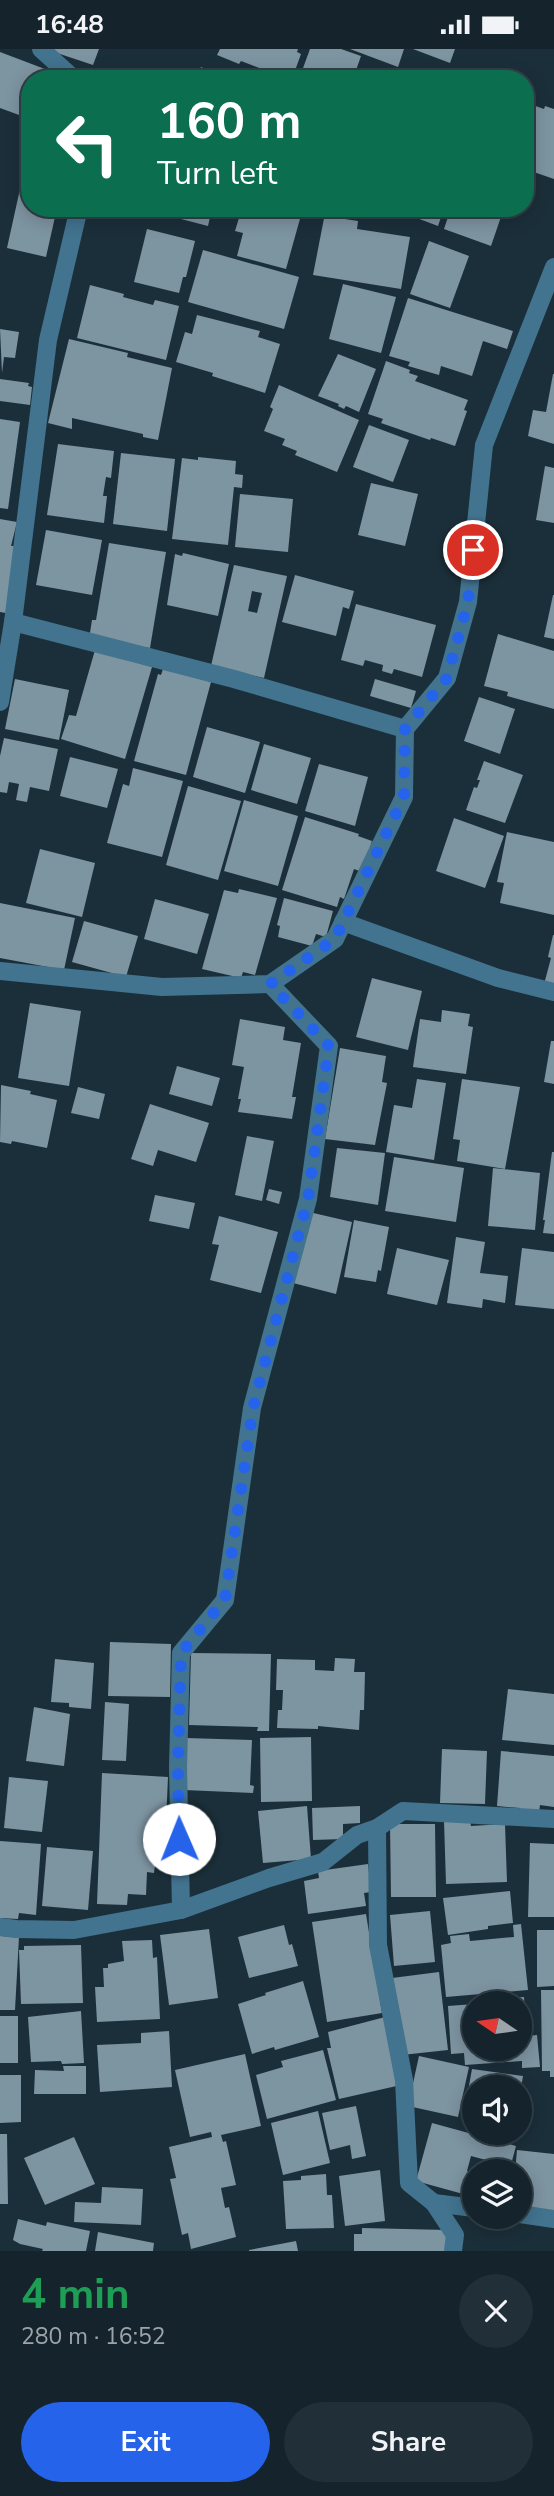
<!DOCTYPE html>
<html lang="en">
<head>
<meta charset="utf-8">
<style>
  :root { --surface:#14232c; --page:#212f38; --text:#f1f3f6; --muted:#9da4a9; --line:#334048; --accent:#2563eb }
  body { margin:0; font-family:"Nunito Sans",sans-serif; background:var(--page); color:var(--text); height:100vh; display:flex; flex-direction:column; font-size:26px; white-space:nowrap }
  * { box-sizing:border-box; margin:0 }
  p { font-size:23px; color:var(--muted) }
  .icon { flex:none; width:38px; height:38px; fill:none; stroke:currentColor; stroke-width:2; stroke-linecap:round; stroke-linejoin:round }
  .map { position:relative; height:2202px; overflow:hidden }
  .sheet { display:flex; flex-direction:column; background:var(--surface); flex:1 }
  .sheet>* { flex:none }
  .guide { position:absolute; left:21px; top:21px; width:513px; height:147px; border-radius:28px; box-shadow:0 4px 18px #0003,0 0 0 2px var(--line); background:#0b6e4f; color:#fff; overflow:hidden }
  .needle { width:46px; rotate:283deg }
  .buttons { position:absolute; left:462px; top:1942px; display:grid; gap:14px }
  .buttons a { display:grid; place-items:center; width:70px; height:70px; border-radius:50%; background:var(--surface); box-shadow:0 4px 18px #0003,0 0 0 2px var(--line); font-size:35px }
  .pin { position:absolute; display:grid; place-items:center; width:60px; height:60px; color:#fff; margin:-30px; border:4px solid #fff; border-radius:50%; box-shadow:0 2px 7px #0007 }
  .me { position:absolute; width:77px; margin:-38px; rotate:359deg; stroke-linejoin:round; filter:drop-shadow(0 0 5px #0008) }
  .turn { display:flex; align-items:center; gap:24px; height:147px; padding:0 21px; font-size:32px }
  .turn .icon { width:91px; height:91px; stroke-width:2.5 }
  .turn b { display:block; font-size:49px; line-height:60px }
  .round { display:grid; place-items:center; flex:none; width:74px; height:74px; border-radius:37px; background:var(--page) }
  .head { display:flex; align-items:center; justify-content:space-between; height:119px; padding:0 21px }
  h1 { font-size:42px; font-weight:700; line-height:52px; color:#1e9e55 }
  .action { display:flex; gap:14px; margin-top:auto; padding:14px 21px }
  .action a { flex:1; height:80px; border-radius:42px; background:var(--accent); color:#fff; font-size:28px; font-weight:700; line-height:80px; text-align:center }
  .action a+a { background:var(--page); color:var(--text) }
  .status { display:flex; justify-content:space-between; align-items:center; height:49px; padding:0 35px; background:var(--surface); direction:ltr }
  .status svg { height:19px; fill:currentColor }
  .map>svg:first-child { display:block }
  .building { fill:#7d94a1; fill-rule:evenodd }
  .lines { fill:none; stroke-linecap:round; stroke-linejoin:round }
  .street { stroke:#42738f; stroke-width:18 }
  .route { stroke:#2563eb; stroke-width:12; stroke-dasharray:0 21.6 }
</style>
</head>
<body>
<div class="status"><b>16:48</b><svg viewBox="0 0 49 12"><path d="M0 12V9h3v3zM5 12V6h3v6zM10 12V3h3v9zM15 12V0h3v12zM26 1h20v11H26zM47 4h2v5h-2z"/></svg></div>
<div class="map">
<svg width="554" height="2202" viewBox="0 0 554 2202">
  <rect width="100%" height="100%" fill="#1b2f3a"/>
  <g class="building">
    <polygon points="45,0 99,0 93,16"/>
    <polygon points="220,0 298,0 297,3 301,5 292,30 270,30 270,23 241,12 239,15 217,6"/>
    <polygon points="310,0 341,0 361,7 353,30 299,30"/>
    <polygon points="350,0 404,0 398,18"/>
    <polygon points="413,0 455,0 450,14"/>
    <polygon points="0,3 66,28 65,30 30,30 30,70 0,59"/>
    <polygon points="201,18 226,30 196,30"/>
    <polygon points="391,21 425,29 425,30 389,30"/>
    <polygon points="527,54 544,60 545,57 554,60 554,130 525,120 525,60"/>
    <polygon points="20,140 30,142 30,159 57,159 46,208 7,199"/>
    <polygon points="135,159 212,159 208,177 181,170 183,164 172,162 171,169"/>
    <polygon points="242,159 303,159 286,220 237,207 243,184 235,182"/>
    <polygon points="326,159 339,159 338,169 358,172 357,180 410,188 401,240 313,226"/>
    <polygon points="390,159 444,159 438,177"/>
    <polygon points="451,159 504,159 491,197 444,180"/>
    <polygon points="147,180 195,192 186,228 183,228 179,244 134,233"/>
    <polygon points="429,192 469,207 450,259 410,245"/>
    <polygon points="203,201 299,228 284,280 188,253"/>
    <polygon points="343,235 396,248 381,304 329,290"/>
    <polygon points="90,236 124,245 123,248 153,256 155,251 179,257 166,311 77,289"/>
    <polygon points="408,249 513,282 507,300 483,292 472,327 441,317 439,326 408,317 410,313 389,307"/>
    <polygon points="197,266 260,282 258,288 280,295 265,344 212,327 213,324 176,313 185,283 192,285"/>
    <polygon points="0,280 19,283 15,309 4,308 2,324"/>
    <polygon points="69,290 128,304 127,308 172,319 158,391 143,388 143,385 72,369 72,380 48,374"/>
    <polygon points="338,305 376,320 359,363 346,357 344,360 338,357 339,355 318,347"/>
    <polygon points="386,312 410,321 409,324 418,327 415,332 468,351 464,361 467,362 455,397 431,389 430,391 381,374 383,370 368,365"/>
    <polygon points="553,325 554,325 554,395 528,387 533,361 546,363"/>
    <polygon points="0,330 29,334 28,337 32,338 30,356 0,352"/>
    <polygon points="279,336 359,371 337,423 295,406 297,402 282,396 285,390 264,382 273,360 270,358"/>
    <polygon points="0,370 20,373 8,460 0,459"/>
    <polygon points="369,376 409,391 393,433 353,418"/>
    <polygon points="58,395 114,402 111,429 106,428 103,447 107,447 104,474 47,466"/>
    <polygon points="121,404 175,410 167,482 113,475"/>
    <polygon points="198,408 236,412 235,425 243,426 242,439 234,438 228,496 172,490 182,409 198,411"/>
    <polygon points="545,417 554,419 554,474 536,471"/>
    <polygon points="371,434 418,445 405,497 358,486"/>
    <polygon points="240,445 293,450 288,503 235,498"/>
    <polygon points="0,470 17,473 11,497 15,497 6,564 0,563"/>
    <polygon points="46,481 102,491 92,546 36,536"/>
    <polygon points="109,494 166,503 150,599 89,590 92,571 96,571"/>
    <polygon points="183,504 229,515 218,567 167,556 175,505 182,507"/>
    <path d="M234,516L287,527L264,629L211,617ZM252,542L262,544L257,564L248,562Z"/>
    <polygon points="295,526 354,542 349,560 343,558 336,587 282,573"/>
    <polygon points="553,546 554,546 554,590 544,588"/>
    <polygon points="356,555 436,576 422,628 394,620 392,625 382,622 383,616 365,611 363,617 341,611"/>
    <polygon points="498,585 554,602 554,660 507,647 508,643 484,637"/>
    <polygon points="95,601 152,618 125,710 61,690 69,666 76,667"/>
    <polygon points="163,620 211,633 186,726 134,712 158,625 161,626"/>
    <polygon points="15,630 69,641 59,691 5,680"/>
    <polygon points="375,630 416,642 411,659 370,647"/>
    <polygon points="479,648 515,660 500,705 464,692"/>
    <polygon points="207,678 260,693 245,744 193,728"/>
    <polygon points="4,689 58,700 49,742 30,738 27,753 16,751 19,735 9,733 7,744 0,743 0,707"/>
    <polygon points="264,695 311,709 297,755 251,741"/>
    <polygon points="70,708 118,720 107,759 60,747"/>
    <polygon points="484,712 523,726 505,774 466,761 474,738 477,739 480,731 477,731"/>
    <polygon points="319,715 368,728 355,777 305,762"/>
    <polygon points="133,719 183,732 162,808 107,794 123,735 129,737"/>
    <polygon points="188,737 241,752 218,831 166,816"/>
    <polygon points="244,751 298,767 278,837 224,822"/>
    <polygon points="305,768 359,785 358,787 372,792 362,823 354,820 344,850 340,848 337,858 282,841"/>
    <polygon points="454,769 504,787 485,839 436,822"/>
    <polygon points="507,783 554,793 554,866 500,854 504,834 497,833"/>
    <polygon points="40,800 95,814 82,868 26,854"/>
    <polygon points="239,840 277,849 255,926 243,923 241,929 202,920 224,841 238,844"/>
    <polygon points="284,849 333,862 326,888 316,885 312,897 278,888 280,877 277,876"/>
    <polygon points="155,850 209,865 197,905 144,890"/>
    <polygon points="0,854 75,869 64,921 0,909"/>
    <polygon points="84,872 138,887 126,928 72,913"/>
    <polygon points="553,886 554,886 554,942 543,939 551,909 548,908"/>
    <polygon points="372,929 422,942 408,1001 356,988"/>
    <polygon points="30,954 81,962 69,1037 18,1029"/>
    <polygon points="442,961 470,965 468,977 473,978 466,1025 413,1018 420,970 441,973"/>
    <polygon points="240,970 285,978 283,991 301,994 292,1048 296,1048 292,1070 238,1063 241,1050 238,1050 244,1018 232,1016"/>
    <polygon points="551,992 554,992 554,1035 544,1033"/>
    <polygon points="340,999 386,1007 382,1033 387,1034 375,1096 325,1090"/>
    <polygon points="177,1017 220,1029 212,1057 169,1045"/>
    <polygon points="417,1030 446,1034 434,1111 386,1103 394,1056 412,1059"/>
    <polygon points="462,1030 520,1038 505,1120 457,1112 460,1091 453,1090"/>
    <polygon points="1,1036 31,1042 30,1045 57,1051 47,1099 12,1092 11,1095 0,1093"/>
    <polygon points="78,1038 105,1045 99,1070 71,1064"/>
    <polygon points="150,1055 209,1074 196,1113 158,1101 153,1117 131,1110"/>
    <polygon points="247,1087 274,1092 262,1152 235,1146"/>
    <polygon points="337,1099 385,1104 378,1156 330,1148"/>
    <polygon points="552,1103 554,1103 554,1185 543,1184 545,1171 543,1171"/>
    <polygon points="394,1108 464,1119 456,1173 385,1162"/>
    <polygon points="493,1119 540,1124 535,1181 488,1177"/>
    <polygon points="269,1140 282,1143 279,1155 266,1151"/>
    <polygon points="155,1146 195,1154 189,1180 149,1172"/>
    <polygon points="309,1163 352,1173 336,1245 293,1234"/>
    <polygon points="219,1167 278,1183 261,1244 210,1231 219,1196 212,1195"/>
    <polygon points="354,1171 389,1178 381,1222 378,1221 376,1233 344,1228"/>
    <polygon points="456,1188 485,1193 480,1224 508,1227 505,1254 483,1250 482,1259 447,1254"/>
    <polygon points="397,1199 449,1211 437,1256 387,1245"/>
    <polygon points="522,1199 554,1203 554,1260 515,1256"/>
    <polygon points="110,1593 171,1595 170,1648 108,1647"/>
    <polygon points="191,1604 271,1605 269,1682 257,1682 258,1678 189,1676"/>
    <polygon points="335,1609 355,1610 354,1623 365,1623 364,1661 360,1661 359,1681 318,1677 318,1680 277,1679 278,1661 282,1661 283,1641 276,1641 277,1610 315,1611 315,1621 334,1622"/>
    <polygon points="55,1610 94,1614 91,1660 69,1658 69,1654 51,1653"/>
    <polygon points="508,1640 554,1645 554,1696 502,1691"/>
    <polygon points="105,1653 129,1655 126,1712 102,1711"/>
    <polygon points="34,1658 70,1665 64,1717 26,1712"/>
    <polygon points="311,1688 312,1752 261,1753 260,1689"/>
    <polygon points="186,1689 252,1691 250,1736 254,1737 253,1744 184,1741"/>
    <polygon points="442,1700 487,1702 485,1755 440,1754"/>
    <polygon points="501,1702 554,1707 554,1758 540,1756 539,1764 520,1763 520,1759 497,1757"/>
    <polygon points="102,1724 168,1728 165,1797 148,1796 148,1808 156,1808 154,1824 147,1823 146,1846 128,1845 127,1856 97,1855"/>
    <polygon points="9,1728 48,1732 42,1783 4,1779"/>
    <polygon points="307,1757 311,1810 263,1814 258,1762"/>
    <polygon points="360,1757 360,1774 343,1775 343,1790 313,1791 312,1759"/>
    <polygon points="470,1771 471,1777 505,1775 507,1833 446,1835 444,1772"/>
    <polygon points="390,1775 435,1775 436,1848 391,1848"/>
    <polygon points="0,1792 41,1795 36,1866 19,1864 18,1870 0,1869"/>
    <polygon points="530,1794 554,1795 554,1868 528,1868"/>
    <polygon points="47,1798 93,1802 88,1861 42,1857"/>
    <polygon points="368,1815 371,1843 364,1844 366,1857 308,1865 304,1832 319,1829 318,1822"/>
    <polygon points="510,1842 513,1874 488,1877 488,1880 448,1886 443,1849"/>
    <polygon points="430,1862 435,1913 394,1917 390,1866"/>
    <polygon points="366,1865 382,1964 327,1973 312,1873"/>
    <polygon points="521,1875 528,1941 446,1948 441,1896 451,1894 450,1887 469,1885 470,1892 514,1888 513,1876"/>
    <polygon points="284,1876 289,1896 292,1895 298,1917 249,1929 238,1888"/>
    <polygon points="209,1880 218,1949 169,1956 160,1886"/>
    <polygon points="537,1881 554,1881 554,1937 537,1938"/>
    <polygon points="0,1887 19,1888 15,1961 0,1961"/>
    <polygon points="152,1891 153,1909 157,1908 160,1970 97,1973 95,1938 104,1938 103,1919 108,1919 108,1915 124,1912 122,1892"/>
    <polygon points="81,1896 83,1954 21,1955 19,1901 24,1901 24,1897"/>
    <polygon points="439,1923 448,2001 402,2006 392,1929"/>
    <polygon points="303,1932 319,1988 275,2001 274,1998 252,2005 238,1955 266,1946 265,1944"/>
    <polygon points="541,1941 554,1941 554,2028 550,2028 550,2022 542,2022"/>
    <polygon points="524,1948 527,1987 537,1986 540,2018 522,2019 522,2012 465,2016 464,2004 451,2005 448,1957 474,1955 474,2000 520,2000 520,1955 479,1955 479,1951"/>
    <polygon points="81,1962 84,2014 62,2015 61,2012 31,2013 28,1968"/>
    <rect x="0" y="1967" width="18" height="47"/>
    <polygon points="385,1968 401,2036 339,2050 327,1999 331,1999 328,1983"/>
    <polygon points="169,1982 172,2038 100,2043 97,1996 141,1994 141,1984"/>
    <polygon points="323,2001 336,2051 267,2070 256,2026 283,2018 281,2012"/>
    <polygon points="245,2005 261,2077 221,2086 223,2093 226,2092 236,2136 221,2139 225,2159 229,2158 236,2188 191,2200 188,2184 182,2186 170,2130 176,2129 169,2098 212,2088 211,2083 190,2088 175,2021"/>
    <polygon points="419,2007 469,2018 458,2068 408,2057"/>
    <polygon points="63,2017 86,2017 86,2045 34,2045 35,2021 64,2022"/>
    <polygon points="472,2020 523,2027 521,2039 474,2039 474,2072 463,2070"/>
    <polygon points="0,2026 21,2026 21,2073 0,2074"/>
    <polygon points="356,2057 366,2107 352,2110 350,2096 330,2101 322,2064"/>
    <polygon points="318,2062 330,2114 283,2126 271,2074"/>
    <polygon points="432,2074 516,2097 509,2123 482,2123 486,2111 471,2107 467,2122 474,2124 474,2148 416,2132"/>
    <polygon points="0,2085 7,2085 8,2155 0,2155"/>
    <polygon points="74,2088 95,2135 45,2156 24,2109"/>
    <polygon points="517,2101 554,2105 554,2164 520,2161 520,2123 515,2123"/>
    <polygon points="380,2121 385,2172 345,2177 339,2127"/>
    <polygon points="326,2125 327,2146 332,2146 334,2179 286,2180 283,2132 301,2131 301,2127"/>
    <polygon points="102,2138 143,2140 141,2176 74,2173 75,2153 101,2154"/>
    <polygon points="18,2170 46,2177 47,2173 90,2182 86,2202 42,2202 43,2200 20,2195 13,2191"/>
    <polygon points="362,2179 447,2181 446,2202 354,2202 354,2185 362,2185"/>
    <polygon points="98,2183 154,2194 153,2202 95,2202"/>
    <polygon points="296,2192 298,2202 249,2202 249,2201"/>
  </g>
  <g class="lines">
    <g class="street">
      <polyline points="41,0 74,30"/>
      <polyline points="13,573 234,630 405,680 447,629 468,553 484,396 554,218"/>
      <polyline points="0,653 13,573 48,291 79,159"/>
      <polyline points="343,873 498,929 554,943"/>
      <polyline points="0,922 162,938 270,935 335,890 404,748 405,680"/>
      <polyline points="377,1779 378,1896 404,2031 409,2134 434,2154 455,2186 453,2202"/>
      <polyline points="181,1861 178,1718 181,1604 225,1551 252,1359 308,1150 329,997 270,935"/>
      <polyline points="0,1878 16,1880 74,1881 181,1861 269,1829 323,1813 357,1786 377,1779 403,1762 554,1770"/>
      <polyline points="434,2154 474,2159"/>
      <polyline points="520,2165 554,2170"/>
    </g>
  </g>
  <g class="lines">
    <polyline class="route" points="179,1790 178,1718 181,1604 225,1550 253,1359 308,1150 329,997 270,935 335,890 404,748 405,680 447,629 468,553 473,501"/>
  </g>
</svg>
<div class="buttons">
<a><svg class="needle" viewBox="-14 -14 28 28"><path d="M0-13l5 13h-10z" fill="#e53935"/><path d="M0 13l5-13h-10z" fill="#9da4a9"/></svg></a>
<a><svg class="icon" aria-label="sound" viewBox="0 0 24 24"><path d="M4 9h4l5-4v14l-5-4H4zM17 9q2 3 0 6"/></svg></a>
<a><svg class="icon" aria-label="layers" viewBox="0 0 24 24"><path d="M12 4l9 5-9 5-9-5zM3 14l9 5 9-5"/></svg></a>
</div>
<div class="pin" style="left:473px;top:501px;background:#d93025"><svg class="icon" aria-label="arrive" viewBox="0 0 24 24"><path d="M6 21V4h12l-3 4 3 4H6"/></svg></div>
<svg class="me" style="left:179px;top:1790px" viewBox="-20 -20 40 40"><circle r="19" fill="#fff"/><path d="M0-13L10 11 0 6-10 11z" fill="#2563eb"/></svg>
<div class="guide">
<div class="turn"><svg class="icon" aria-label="left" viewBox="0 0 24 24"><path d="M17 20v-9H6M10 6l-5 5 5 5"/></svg><div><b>160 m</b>Turn left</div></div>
</div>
</div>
<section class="sheet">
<div class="head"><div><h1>4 min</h1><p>280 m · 16:52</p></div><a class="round"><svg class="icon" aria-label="close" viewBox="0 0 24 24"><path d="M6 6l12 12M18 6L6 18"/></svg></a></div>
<div class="action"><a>Exit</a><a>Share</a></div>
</section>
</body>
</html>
